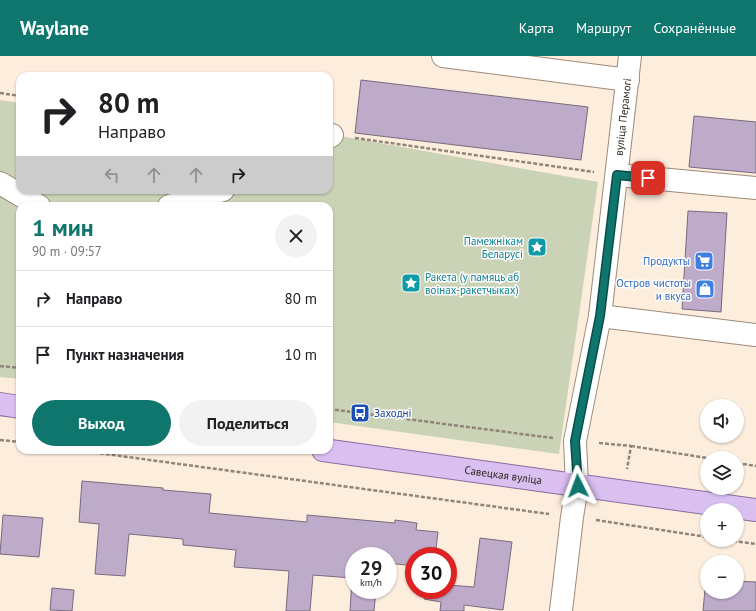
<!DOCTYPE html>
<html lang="ru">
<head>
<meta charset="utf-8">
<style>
  :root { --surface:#fff; --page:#f2f2f2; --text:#202124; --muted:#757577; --line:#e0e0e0; --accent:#0f766e }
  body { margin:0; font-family:"PT Sans",sans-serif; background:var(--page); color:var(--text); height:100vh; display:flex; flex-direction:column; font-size:15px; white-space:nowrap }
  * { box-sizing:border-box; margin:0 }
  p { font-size:13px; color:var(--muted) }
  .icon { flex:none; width:22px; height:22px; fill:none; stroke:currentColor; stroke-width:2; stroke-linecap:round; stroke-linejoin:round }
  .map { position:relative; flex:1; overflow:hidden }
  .sheet { position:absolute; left:16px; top:146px; width:317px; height:252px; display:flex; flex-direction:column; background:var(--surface); border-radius:12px; box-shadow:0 1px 3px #0004 }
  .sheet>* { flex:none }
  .hud { position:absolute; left:16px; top:16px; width:317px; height:122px; border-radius:12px; box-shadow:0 1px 3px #0004; background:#fff; color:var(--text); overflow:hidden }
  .tools { position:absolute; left:700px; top:343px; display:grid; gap:8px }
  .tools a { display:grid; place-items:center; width:44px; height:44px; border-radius:50%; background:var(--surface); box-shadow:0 1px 3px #0004; font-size:20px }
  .speed { position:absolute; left:345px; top:491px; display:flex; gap:8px; font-size:20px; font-weight:700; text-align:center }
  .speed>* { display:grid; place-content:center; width:52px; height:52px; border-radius:50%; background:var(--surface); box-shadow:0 1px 3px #0004; line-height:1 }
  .speed small { font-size:10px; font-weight:400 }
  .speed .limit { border:6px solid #d22; background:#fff; color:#111 }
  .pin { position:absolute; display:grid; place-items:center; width:34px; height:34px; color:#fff; margin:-17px; border-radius:8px; box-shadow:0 2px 6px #0006 }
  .me { position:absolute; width:44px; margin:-22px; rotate:357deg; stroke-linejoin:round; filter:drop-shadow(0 0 3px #0008) }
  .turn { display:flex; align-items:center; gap:14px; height:84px; padding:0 16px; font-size:18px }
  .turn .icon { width:52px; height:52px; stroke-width:2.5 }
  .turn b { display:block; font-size:28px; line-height:34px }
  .lanes { display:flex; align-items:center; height:38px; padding:0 16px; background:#0003; justify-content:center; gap:20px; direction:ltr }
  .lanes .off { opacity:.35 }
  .round { display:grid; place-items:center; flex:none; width:42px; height:42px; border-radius:21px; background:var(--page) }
  .head { display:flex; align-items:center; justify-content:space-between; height:68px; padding:0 16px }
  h1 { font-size:24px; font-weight:800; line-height:30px; color:var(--accent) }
  .action { display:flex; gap:8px; margin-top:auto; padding:8px 16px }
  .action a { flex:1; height:46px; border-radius:24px; background:var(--accent); color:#fff; font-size:16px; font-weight:800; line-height:46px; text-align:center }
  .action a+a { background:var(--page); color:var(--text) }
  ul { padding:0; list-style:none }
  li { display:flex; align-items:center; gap:12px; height:56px; padding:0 16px; border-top:1px solid var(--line) }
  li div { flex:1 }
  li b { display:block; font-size:15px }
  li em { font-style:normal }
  header { display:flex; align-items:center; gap:24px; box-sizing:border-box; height:56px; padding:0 20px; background:var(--accent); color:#fff }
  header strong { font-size:19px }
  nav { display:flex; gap:22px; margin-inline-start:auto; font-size:14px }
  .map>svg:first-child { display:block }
  .green { fill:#cbd3b7 }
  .building { fill:#beaac9; stroke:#786b7f }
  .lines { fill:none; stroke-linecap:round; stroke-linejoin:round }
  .minor-casing { stroke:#9e8b79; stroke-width:24 }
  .major-casing { stroke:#8b6c9f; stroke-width:24 }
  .path { stroke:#908579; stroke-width:2.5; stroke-dasharray:4 2; stroke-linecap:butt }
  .minor { stroke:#fff; stroke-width:22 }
  .major { stroke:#dabff1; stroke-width:22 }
  .route-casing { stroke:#0a4d48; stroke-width:10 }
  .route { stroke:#0f766e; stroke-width:7 }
  .labels { text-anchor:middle; stroke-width:3; stroke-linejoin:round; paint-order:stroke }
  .street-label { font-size:11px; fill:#261f18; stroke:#fdfdfd }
  .culture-label { font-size:11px; fill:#0d838f; stroke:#fdfdfd; text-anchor:end }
  .shop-label { font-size:11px; fill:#366cbe; stroke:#fdfdfd; text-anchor:end }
  .transit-label { font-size:11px; fill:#164399; stroke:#fdfdfd; text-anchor:start }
</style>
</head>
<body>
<header>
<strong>Waylane</strong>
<nav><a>Карта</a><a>Маршрут</a><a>Сохранённые</a></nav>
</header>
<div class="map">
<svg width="756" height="555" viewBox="0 0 756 555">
  <rect width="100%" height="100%" fill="#fdeddd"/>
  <polygon class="green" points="0,44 20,47 20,134 329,134 329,78 598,126 559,398 329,366 329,150 20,150 20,323 0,321"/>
  <g class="building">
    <polygon points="361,24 588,51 581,104 355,77"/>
    <polygon points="694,60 756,66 756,117 689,111"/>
    <polygon points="688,155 727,157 721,256 682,253"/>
    <polygon points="82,425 163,432 163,434 211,438 209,457 307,466 307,459 395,467 395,464 417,467 416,474 438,476 435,500 414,500 414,510 388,507 388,500 354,500 354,534 376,534 374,555 350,555 352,522 313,519 310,555 286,555 289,515 234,511 236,494 183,489 183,483 129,478 125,520 95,518 99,468 79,466"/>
    <polygon points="3,459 43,462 39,501 0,498"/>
    <polygon points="480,482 512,486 503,554 464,549 464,555 440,555 441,546 424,543 425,534 448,534 448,529 474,531"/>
    <polygon points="706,522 707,522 707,536 737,536 737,525 756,526 756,555 703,555"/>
    <polygon points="52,532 74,534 72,555 50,554"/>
  </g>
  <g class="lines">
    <defs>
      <g id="minor">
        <polyline points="443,0 628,24"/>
        <polyline points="329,81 332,79"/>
        <polyline points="617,119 756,132"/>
        <polyline points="0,127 39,150"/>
        <polyline points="169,150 223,134"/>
        <polyline points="600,260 756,279"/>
        <path id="s1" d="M561,555L572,461L577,430L575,385L600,260L630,0"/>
      </g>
      <g id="major">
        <polyline points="0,348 20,351"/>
        <path id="s2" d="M323,394L756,454"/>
      </g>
    </defs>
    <use href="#minor" class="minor-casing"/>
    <use href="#major" class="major-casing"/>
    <g class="path">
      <polyline points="0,37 20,40"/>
      <polyline points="355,82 594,116"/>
      <polyline points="0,310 20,312"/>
      <polyline points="329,353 553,382"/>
      <polyline points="0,384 20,386"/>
      <polyline points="599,387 631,390 627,413"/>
      <polyline points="631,390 707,402"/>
      <polyline points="76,394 549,458"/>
      <polyline points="737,407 756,410"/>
      <polyline points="596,464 707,481"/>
      <polyline points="727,484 756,488"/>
    </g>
    <use href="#minor" class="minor"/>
    <use href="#major" class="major"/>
  </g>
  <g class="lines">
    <defs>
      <polyline id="route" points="578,430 575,385 600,260 617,119 648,122"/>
    </defs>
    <use href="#route" class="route-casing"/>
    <use href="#route" class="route"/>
  </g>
  <defs>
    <symbol id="sight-square" viewBox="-11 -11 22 22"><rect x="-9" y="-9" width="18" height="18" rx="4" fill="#0f9aa8" stroke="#fdfdfd"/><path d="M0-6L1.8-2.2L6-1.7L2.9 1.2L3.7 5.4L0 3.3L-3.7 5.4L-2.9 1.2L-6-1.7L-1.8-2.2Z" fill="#fff"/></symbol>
    <symbol id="supermarket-square" viewBox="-11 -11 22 22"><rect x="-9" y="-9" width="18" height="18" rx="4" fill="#3f7fe0" stroke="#fdfdfd"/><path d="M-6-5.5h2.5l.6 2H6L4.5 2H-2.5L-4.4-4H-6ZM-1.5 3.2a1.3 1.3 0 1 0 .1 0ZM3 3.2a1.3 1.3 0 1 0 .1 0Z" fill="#fff"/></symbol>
    <symbol id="shop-square" viewBox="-11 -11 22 22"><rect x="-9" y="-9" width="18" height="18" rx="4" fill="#3f7fe0" stroke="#fdfdfd"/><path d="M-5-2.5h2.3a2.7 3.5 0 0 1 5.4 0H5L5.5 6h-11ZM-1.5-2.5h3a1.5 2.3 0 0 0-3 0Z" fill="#fff"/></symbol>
    <symbol id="bus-square" viewBox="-11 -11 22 22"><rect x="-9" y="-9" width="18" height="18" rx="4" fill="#1a4fb4" stroke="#fdfdfd"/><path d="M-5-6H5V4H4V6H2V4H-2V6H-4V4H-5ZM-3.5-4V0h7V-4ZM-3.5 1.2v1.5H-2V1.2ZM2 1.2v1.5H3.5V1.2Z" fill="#fff"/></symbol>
  </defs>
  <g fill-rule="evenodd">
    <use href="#sight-square" x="526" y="180" width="22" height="22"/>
    <use href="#supermarket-square" x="693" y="194" width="22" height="22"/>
    <use href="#sight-square" x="400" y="216" width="22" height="22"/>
    <use href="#shop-square" x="694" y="222" width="22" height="22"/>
    <use href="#bus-square" x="349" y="346" width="22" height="22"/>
  </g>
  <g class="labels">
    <g class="street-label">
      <text dy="4" stroke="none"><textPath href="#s1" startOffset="499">вуліца Перамогі</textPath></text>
      <text dy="4" stroke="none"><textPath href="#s2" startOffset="182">Савецкая вуліца</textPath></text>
    </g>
    <g class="culture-label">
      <text x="523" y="189">Памежнікам<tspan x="523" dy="13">Беларусі</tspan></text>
      <text x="425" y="225" text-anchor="start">Ракета (у памяць аб<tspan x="425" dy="13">воінах-ракетчыках)</tspan></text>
    </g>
    <g class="shop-label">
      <text x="690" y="209">Продукты</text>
      <text x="691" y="231">Остров чистоты<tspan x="691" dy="13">и вкуса</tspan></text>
    </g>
    <g class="transit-label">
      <text x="374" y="361">Заходні</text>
    </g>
  </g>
</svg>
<div class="tools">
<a><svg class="icon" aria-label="sound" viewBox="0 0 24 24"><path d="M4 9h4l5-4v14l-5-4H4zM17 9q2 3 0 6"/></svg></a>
<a><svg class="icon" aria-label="layers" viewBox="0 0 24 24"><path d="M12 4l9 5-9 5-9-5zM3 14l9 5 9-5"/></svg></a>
<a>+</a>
<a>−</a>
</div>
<div class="speed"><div>29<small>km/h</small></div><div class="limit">30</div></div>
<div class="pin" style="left:648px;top:122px;background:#d93025"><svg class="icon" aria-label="arrive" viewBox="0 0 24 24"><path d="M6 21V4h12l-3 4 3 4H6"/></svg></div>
<svg class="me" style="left:578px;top:430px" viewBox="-20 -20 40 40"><path d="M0-17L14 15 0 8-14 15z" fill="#0f766e" stroke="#fff" stroke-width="4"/></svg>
<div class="hud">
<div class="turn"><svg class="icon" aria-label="right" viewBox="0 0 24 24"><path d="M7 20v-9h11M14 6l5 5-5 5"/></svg><div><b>80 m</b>Направо</div></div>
<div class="lanes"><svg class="icon off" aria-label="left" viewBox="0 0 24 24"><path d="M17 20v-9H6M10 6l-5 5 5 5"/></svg><svg class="icon off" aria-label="ahead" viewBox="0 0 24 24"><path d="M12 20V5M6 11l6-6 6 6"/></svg><svg class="icon off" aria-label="ahead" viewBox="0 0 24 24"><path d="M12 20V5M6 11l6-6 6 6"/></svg><svg class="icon" aria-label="right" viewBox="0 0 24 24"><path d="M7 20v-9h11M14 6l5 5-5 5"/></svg></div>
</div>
<section class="sheet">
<div class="head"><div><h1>1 мин</h1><p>90 m · 09:57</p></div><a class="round"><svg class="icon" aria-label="close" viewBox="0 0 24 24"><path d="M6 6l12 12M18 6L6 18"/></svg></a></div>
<ul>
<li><svg class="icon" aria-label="right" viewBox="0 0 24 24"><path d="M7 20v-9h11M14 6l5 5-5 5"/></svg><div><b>Направо</b></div><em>80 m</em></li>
<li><svg class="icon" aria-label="arrive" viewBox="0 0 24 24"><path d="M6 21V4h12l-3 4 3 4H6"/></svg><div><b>Пункт назначения</b></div><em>10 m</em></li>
</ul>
<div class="action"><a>Выход</a><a>Поделиться</a></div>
</section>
</div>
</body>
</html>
